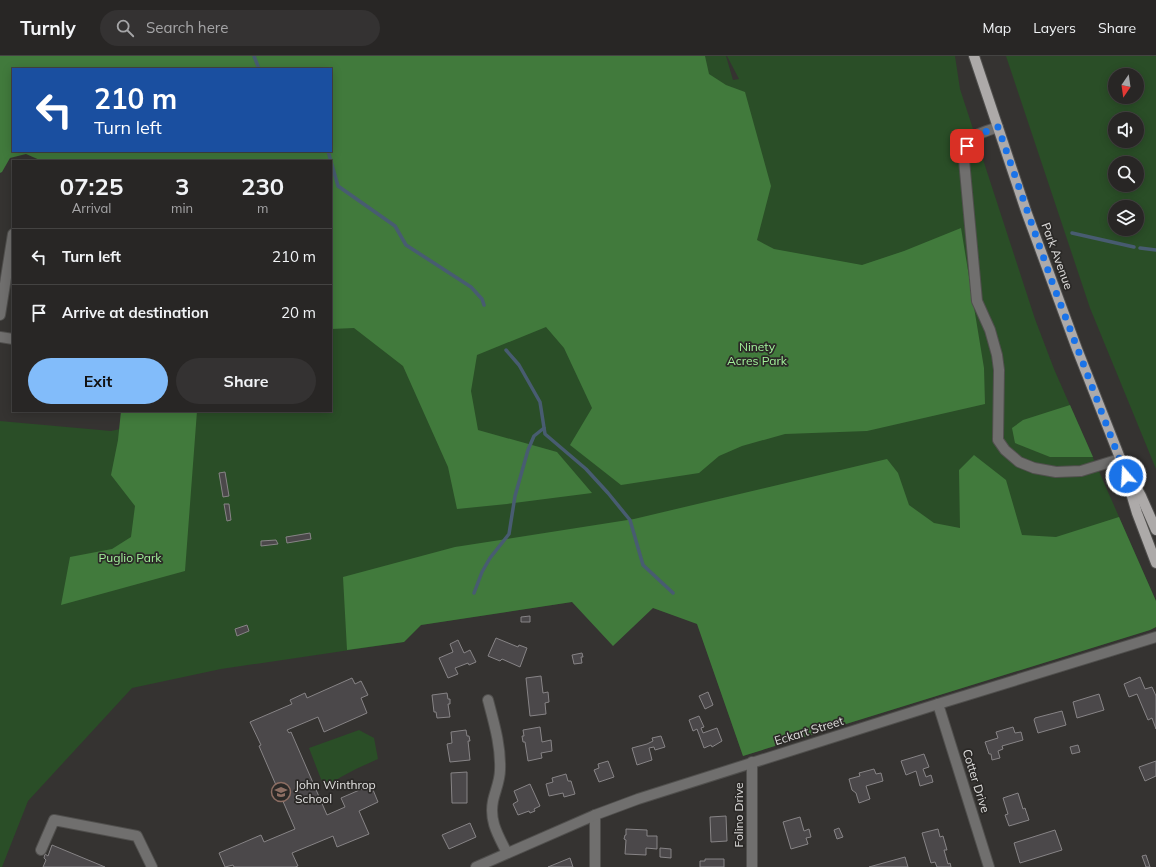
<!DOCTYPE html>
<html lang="en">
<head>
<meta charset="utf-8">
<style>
  :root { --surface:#282625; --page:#343232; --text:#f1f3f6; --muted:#a5a5a7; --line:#444342; --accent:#82bcfa }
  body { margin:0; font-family:Mulish,sans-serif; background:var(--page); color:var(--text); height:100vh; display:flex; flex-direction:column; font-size:15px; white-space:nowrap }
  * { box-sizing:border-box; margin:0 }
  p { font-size:13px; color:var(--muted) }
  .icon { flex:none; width:22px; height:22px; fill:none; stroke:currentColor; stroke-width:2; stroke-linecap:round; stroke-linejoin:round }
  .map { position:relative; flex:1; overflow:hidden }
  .sheet { position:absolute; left:12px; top:104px; width:320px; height:252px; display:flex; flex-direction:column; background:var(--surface); border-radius:0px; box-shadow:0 2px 10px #0003,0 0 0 1px var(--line) }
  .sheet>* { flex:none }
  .hud { position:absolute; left:12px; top:12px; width:320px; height:84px; border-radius:0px; box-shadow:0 2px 10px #0003,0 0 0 1px var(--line); background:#1a4fa0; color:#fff; overflow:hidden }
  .needle { width:26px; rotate:193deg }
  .tools { position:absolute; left:1108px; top:12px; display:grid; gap:8px }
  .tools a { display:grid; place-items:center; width:36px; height:36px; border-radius:50%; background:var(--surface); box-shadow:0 2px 10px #0003,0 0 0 1px var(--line); font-size:20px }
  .pin { position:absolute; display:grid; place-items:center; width:34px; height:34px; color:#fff; margin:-17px; border-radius:8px; box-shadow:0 2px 6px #0006 }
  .me { position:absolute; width:44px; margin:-22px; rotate:341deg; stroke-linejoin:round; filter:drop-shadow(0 0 3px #0008) }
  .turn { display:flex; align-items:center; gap:14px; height:84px; padding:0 16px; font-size:18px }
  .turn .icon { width:52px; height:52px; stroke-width:2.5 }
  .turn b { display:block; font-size:28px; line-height:34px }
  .eta { display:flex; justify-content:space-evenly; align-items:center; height:68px; text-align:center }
  .eta b { font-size:24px; font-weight:700; line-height:28px }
  .cta { display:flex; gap:8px; margin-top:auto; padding:8px 16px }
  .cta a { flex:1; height:46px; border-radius:24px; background:var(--accent); color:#111; font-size:16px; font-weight:700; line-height:46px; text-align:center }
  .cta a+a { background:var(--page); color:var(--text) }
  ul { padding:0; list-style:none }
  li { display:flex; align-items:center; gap:12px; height:56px; padding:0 16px; border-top:1px solid var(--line) }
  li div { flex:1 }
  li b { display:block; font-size:15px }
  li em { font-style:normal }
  header { display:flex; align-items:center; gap:24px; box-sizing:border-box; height:56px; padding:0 20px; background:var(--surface); border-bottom:1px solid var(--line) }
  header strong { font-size:19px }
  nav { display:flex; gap:22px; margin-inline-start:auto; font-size:14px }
  .search { width:280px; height:36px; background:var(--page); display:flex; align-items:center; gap:10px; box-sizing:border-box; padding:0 14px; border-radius:22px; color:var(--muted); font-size:15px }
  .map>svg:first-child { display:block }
  .green { fill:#2a4e27; fill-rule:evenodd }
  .forest { fill:#417a3c; fill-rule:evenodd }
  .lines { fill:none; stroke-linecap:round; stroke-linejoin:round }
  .stream { stroke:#485c71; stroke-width:3.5 }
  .building { fill:#4b484a; stroke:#878486 }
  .minor-casing { stroke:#504f4d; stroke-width:12 }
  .major-casing { stroke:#504f4d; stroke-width:12 }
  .minor { stroke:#706f6e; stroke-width:10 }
  .major { stroke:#adaaa9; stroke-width:10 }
  .route { stroke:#1a73e8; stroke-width:7; stroke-dasharray:0 12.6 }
  .labels { text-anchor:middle; stroke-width:3.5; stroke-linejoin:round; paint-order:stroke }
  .street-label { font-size:12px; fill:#e0dfde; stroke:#2b2927 }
  .park-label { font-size:12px; fill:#a3f29b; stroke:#2b2927 }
  .poi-label { font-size:12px; fill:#e0dfde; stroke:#2b2927; text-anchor:start }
</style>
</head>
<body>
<header>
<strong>Turnly</strong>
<div class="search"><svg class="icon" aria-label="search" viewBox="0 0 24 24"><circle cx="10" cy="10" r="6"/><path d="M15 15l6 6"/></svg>Search here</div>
<nav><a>Map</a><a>Layers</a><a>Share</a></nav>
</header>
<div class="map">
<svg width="1156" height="811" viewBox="0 0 1156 811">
  <rect width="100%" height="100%" fill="#353331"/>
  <g class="green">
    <polygon points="0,0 726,0 733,24 739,23 727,0 955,0 960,33 1035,263 1054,313 1156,545 1156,571 1150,574 743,700 697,567 653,552 572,546 421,569 404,586 221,613 132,632 28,745 2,811 0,811 0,365 111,375 147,367 145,355 331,355 331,105 100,105 331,95 331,13 13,13"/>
    <path d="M1006,0H1156V413L1090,252ZM1115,19H1137V41H1115ZM1115,63H1137V85H1115ZM1115,107H1137V129H1115ZM1115,151H1137V173H1115Z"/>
    <path d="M359,674L374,682L378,703C365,709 353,714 341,721C335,724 331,730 324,731L309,692Z"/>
  </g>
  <g class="forest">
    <path d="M0,0H705L709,18L726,29L745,36L771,130L757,184L774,193L862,209L904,195L961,172L984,312L985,348L867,375L785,378L742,390L719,400L699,417L621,429L570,389L592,352L564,292L546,271L477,299L471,335L478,374L557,396L592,437L507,448L457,453L448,411L403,310L354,272L331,273V105H42L26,98L10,102L2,116L0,117ZM13,13H331V95H13Z"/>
    <polygon points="1070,349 1093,401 1050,401 1015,387 1012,372 1023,364"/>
    <polygon points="121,355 197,355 185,515 61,549 70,501 112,493 131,481 135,450 111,419 118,384"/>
    <polygon points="974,399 1006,424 1022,479 1056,481 1119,461 1156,545 1156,571 1150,574 743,700 697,568 653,552 613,590 572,546 421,569 404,586 347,594 343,521 455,491 634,463 887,403 898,417 909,449 934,467 960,472 959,414"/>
  </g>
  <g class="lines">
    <g class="stream">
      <polyline points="254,0 259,13"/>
      <polyline points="328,95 338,130 395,170 406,189 471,231 482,243 484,249"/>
      <polyline points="1072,177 1134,191"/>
      <polyline points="1140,192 1156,194"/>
      <polyline points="506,294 519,309 540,346 545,378 586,413 608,437 630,464 643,509 673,537"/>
      <polyline points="474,537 482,516 490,502 509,478 515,440 528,394 534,380 544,372"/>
    </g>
  </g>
  <g class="building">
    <polygon points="225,416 229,440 223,441 219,417"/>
    <polygon points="224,448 229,448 231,464 227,465"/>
    <polygon points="310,477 311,483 287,487 286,481"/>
    <polygon points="276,484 278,488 261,490 261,485"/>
    <polygon points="530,560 530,566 521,566 521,561"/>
    <polygon points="247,569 249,575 237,580 235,573"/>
    <polygon points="496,582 518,591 519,589 527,592 520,611 502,603 500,605 488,600"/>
    <polygon points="458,584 464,597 470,594 476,606 469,609 468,607 455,612 458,618 448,622 439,602 453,596 450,588"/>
    <polygon points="582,597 583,601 581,601 582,607 574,608 572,599"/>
    <polygon points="541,620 543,637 548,636 549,646 545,647 546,658 530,660 526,622"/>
    <polygon points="1140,621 1145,633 1152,631 1156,640 1156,673 1152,662 1148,664 1137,638 1129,641 1124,628"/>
    <polygon points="352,622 355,628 361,625 368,639 361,642 367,657 324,676 318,661 287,674 289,677 291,676 327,759 345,751 341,742 371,729 378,746 359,755 369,778 337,791 333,780 292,797 298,810 295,811 234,811 233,809 225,811 219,797 261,779 264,786 295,773 259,690 261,689 250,666 292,648 290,644 305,637 307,642"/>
    <polygon points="708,636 713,649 705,653 699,640"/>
    <polygon points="447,637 448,643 450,643 450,648 448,648 450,661 437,662 436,656 434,656 432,639"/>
    <polygon points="1099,638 1104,654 1077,662 1073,646"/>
    <polygon points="1062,655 1066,669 1038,677 1034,664 1035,662"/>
    <polygon points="699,660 704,671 701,672 703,677 717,672 722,685 712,691 711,689 704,692 697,673 693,675 689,664"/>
    <polygon points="540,671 542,686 551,684 552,695 541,697 542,702 528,705 525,686 523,686 522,680 524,680 523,674"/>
    <polygon points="1013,671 1015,677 1021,676 1023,684 1002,690 1003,693 998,695 1000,702 992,704 991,698 989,698 985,686 998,682 996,676"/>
    <polygon points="466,674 467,680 469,680 470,685 468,685 470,704 450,706 447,688 452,687 451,676"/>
    <polygon points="661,680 665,691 655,694 654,691 649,692 652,704 637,709 632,692 647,688 653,685 652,682"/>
    <polygon points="1078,689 1080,696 1072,698 1070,691"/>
    <polygon points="924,698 929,711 923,713 926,721 931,719 933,726 920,730 916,715 906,719 901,705"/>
    <polygon points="608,705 614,721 599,726 594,714 599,712 598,708"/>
    <polygon points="1156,705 1156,720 1145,725 1139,711"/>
    <polygon points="874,713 876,718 881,717 883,725 866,730 870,743 859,747 856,737 852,734 849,723 860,720 859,717"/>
    <polygon points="467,716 467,747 452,747 451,717"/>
    <polygon points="566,718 568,725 571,725 575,738 564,741 563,737 549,740 546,728 553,726 552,722"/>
    <polygon points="530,728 540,750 534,753 535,755 530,757 529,755 518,759 513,748 518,745 514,735"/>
    <polygon points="1018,737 1023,753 1025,752 1029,764 1009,770 1005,759 1008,758 1003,742"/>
    <polygon points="726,760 727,785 711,786 710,761"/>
    <polygon points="800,761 804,775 809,773 811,781 806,782 808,788 791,793 783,766"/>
    <polygon points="470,767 476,781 449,793 442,779"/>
    <polygon points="839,772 843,781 837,783 834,774"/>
    <polygon points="626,773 647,774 647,780 657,780 657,793 646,792 646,799 625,798 626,784 624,783 625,779 626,779"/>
    <polygon points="938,773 940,781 943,780 947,794 944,794 948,808 950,807 951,811 937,811 935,806 931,807 922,777"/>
    <polygon points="1055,774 1062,794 1020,807 1014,787"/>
    <polygon points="52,789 105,811 43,811 46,804 44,802 45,798 48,800"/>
    <polygon points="660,792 671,793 671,802 660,801"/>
    <polygon points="1146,799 1150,811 1146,811 1142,800"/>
    <polygon points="905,801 908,811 869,811"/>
    <polygon points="570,802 573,811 548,811"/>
    <polygon points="705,803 724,803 724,811 700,811 700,805 705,805"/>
  </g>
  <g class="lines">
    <defs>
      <g id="minor">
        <path d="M998,71C973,80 970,78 964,104L977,245L990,274L997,299L999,314L998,384L1005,394L1019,406L1034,412L1056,416L1081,415L1120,403"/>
        <polyline points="0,259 13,178"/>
        <polyline points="0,281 13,283"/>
        <path d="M488,644C494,667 501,690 500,714C500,725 495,735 493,745C489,765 498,779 507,797"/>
        <polyline points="938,648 989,811"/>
        <polyline points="752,706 752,811"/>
        <polyline points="595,759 595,811"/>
        <polyline points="41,794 54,764 137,780 152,811"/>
        <polyline points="476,811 595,759 638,743 938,648 1156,581"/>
      </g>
      <g id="major">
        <polyline points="974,0 1026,155 1077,293 1122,407 1137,457 1156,507"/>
        <polyline points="1132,424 1141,440 1156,474"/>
      </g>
    </defs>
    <use href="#minor" class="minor-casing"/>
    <use href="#major" class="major-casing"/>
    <use href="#minor" class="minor"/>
    <use href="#major" class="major"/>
  </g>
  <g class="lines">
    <polyline class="route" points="967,90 974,80 998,71 1051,223 1126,420"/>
  </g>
  <defs>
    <symbol id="school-ring" viewBox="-11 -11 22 22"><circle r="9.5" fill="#2b2927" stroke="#8d6e63" stroke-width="1.5"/><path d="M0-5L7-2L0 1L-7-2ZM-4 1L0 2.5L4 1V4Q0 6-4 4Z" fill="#8d6e63"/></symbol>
  </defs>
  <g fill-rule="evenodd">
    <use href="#school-ring" x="270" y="725" width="22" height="22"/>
  </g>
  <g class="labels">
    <g class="street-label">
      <text transform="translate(1057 200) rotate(70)" y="4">Park Avenue</text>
      <text transform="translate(809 675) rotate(-17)" y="4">Eckart Street</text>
      <text transform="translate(976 725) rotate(73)" y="4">Cotter Drive</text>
      <text transform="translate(739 759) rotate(-90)" y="4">Folino Drive</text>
    </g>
    <g class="park-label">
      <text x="757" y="295">Ninety<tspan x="757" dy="14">Acres Park</tspan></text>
      <text x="130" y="506">Puglio Park</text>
    </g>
    <g class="poi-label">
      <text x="295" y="733">John Winthrop<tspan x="295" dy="14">School</tspan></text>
    </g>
  </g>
</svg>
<div class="tools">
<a><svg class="needle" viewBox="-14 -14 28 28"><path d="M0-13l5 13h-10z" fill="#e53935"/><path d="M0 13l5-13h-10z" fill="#a5a5a7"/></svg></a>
<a><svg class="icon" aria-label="sound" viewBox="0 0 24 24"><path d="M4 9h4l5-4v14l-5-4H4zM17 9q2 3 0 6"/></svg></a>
<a><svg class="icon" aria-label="search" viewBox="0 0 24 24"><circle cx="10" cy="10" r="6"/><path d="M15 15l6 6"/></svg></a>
<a><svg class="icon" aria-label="layers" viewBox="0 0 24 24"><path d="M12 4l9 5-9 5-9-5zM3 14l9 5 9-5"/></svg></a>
</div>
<div class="pin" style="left:967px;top:90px;background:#d93025"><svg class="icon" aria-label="arrive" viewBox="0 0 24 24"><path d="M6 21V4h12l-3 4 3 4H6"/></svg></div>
<svg class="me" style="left:1126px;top:420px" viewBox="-20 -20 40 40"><circle r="17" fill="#1a73e8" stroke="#fff" stroke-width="3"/><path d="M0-11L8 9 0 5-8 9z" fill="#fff"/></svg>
<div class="hud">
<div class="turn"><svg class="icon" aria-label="left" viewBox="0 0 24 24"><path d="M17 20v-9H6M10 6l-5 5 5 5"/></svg><div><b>210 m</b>Turn left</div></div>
</div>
<section class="sheet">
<div class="eta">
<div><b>07:25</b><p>Arrival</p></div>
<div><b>3</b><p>min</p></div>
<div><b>230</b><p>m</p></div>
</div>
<ul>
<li><svg class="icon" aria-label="left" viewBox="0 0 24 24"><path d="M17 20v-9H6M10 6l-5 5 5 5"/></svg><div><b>Turn left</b></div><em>210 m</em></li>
<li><svg class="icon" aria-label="arrive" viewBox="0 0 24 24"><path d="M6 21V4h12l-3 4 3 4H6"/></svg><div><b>Arrive at destination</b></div><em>20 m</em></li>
</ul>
<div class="cta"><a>Exit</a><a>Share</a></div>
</section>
</div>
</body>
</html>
